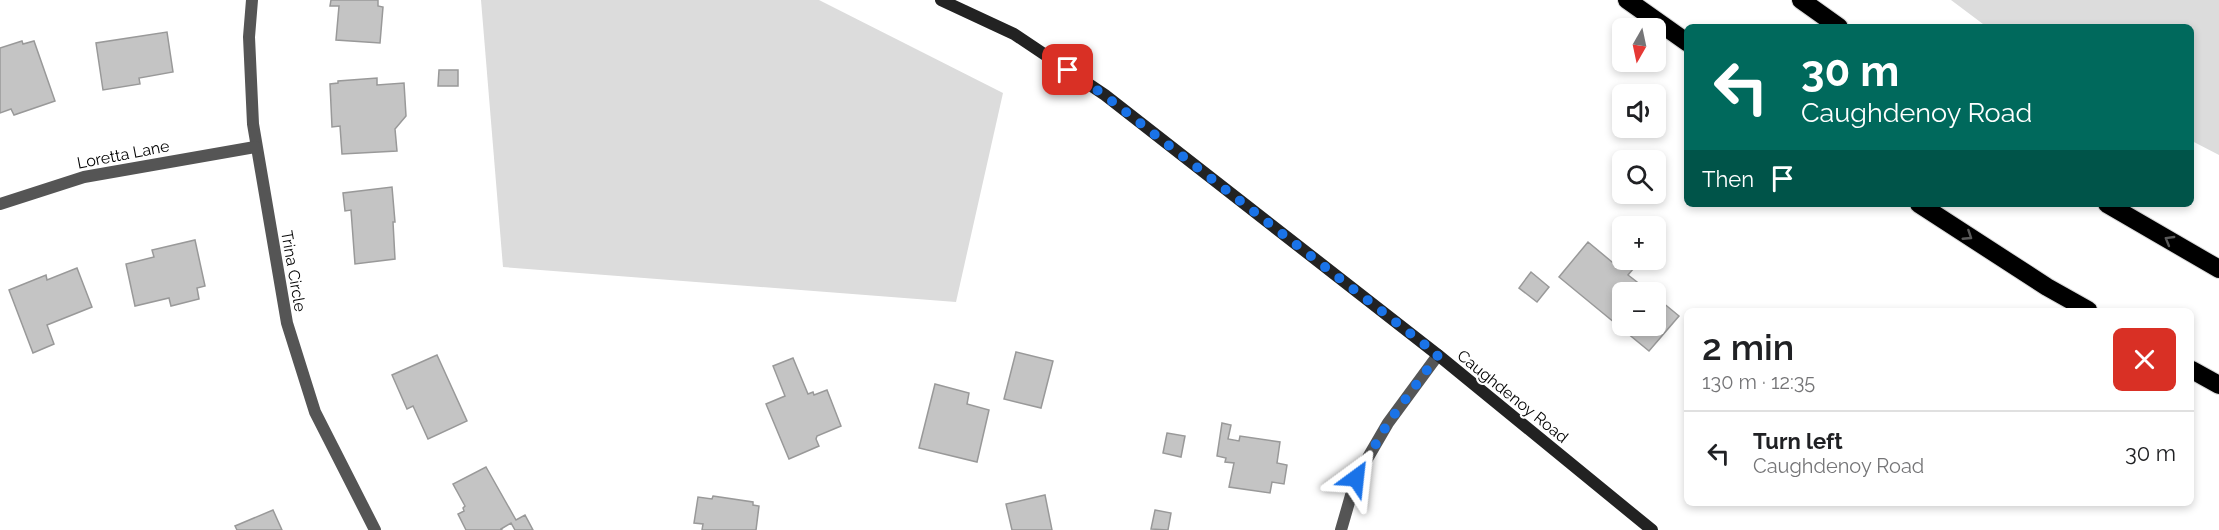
<!DOCTYPE html>
<html lang="en">
<head>
<meta charset="utf-8">
<style>
  :root { --surface:#fff; --page:#f2f2f2; --text:#202124; --muted:#757577; --line:#e0e0e0 }
  body { margin:0; font-family:Raleway,sans-serif; background:var(--page); color:var(--text); height:100vh; display:flex; flex-direction:column; font-size:22px; white-space:nowrap }
  * { box-sizing:border-box; margin:0 }
  p { font-size:20px; color:var(--muted) }
  .icon { flex:none; width:33px; height:33px; fill:none; stroke:currentColor; stroke-width:2; stroke-linecap:round; stroke-linejoin:round }
  .map { position:relative; flex:1; overflow:hidden }
  .panel { position:absolute; left:1684px; top:308px; width:510px; height:198px; display:flex; flex-direction:column; background:var(--surface); border-radius:9px; box-shadow:0 3px 9px #0003 }
  .panel>* { flex:none }
  .top-card { position:absolute; left:1684px; top:24px; width:510px; height:183px; border-radius:9px; box-shadow:0 3px 9px #0003; background:#00695c; color:#fff; overflow:hidden }
  .needle { width:39px; rotate:189deg }
  .tools { position:absolute; left:1612px; top:18px; display:grid; gap:12px }
  .tools a { display:grid; place-items:center; width:54px; height:54px; border-radius:9px; background:var(--surface); box-shadow:0 3px 9px #0003; font-size:30px }
  .pin { position:absolute; display:grid; place-items:center; width:51px; height:51px; color:#fff; margin:-26px; border-radius:12px; box-shadow:0 3px 9px #0006 }
  .me { position:absolute; width:66px; margin:-33px; rotate:30deg; stroke-linejoin:round; filter:drop-shadow(0 0 4px #0008) }
  .turn { display:flex; align-items:center; gap:21px; height:126px; padding:0 18px; font-size:27px }
  .turn .icon { width:78px; height:78px; stroke-width:2.5 }
  .turn b { display:block; font-size:42px; line-height:51px }
  .then { display:flex; align-items:center; height:57px; padding:0 18px; background:#0003; gap:12px; font-size:22px }
  .round { display:grid; place-items:center; flex:none; width:63px; height:63px; border-radius:9px; background:var(--page) }
  .head { display:flex; align-items:center; justify-content:space-between; height:102px; padding:0 18px }
  h1 { font-size:36px; font-weight:600; line-height:45px }
  ul { padding:0; list-style:none }
  li { display:flex; align-items:center; gap:18px; height:84px; padding:0 18px; border-top:2px solid var(--line) }
  li div { flex:1 }
  li b { display:block; font-size:22px }
  li em { font-style:normal }
  .map>svg:first-child { display:block }
  .green { fill:#dcdcdc }
  .building { fill:#c4c4c4; stroke:#999; stroke-width:1.5 }
  .lines { fill:none; stroke-linecap:round; stroke-linejoin:round }
  .highway-casing { stroke:#dbdbdb; stroke-width:20 }
  .street { stroke:#555; stroke-width:12 }
  .secondary { stroke:#222; stroke-width:12 }
  .highway { stroke:#000; stroke-width:18 }
  .oneway { stroke:#595959 }
  .route { stroke:#1a73e8; stroke-width:10; stroke-dasharray:0 18 }
  .labels { text-anchor:middle; stroke-width:4.5; stroke-linejoin:round; paint-order:stroke }
  .street-label { font-size:16px; fill:#000; stroke:#fff }
</style>
</head>
<body>
<div class="map">
<svg width="2219" height="530" viewBox="0 0 2219 530">
  <rect width="100%" height="100%" fill="#fff"/>
  <g class="green">
    <polygon points="481,0 819,0 1003,93 956,302 503,267"/>
    <polygon points="1951,0 2219,0 2219,155 2192,141 2192,27 1987,27"/>
  </g>
  <g class="building">
    <polygon points="331,0 378,0 378,6 383,7 380,43 336,40 339,6 330,6"/>
    <polygon points="167,32 173,72 139,78 140,84 103,90 96,43"/>
    <polygon points="22,41 23,44 34,41 55,101 14,115 11,109 0,113 0,48"/>
    <polygon points="439,70 458,70 458,86 438,86"/>
    <polygon points="377,78 377,85 404,83 406,116 395,129 397,151 342,154 340,126 332,127 330,84 338,83 338,81"/>
    <polygon points="392,187 395,222 393,222 395,259 355,264 351,210 345,211 343,193"/>
    <polygon points="195,240 205,286 197,288 199,299 171,306 169,298 135,306 126,264 154,257 152,250"/>
    <polygon points="1588,242 1612,262 1623,249 1623,260 1635,260 1639,262 1628,275 1650,292 1623,292 1623,326 1656,326 1656,297 1679,316 1649,351 1559,277"/>
    <polygon points="77,268 92,307 47,325 54,344 33,353 9,290 46,275 47,280"/>
    <polygon points="1531,272 1549,287 1537,302 1519,288"/>
    <polygon points="1016,352 1053,361 1041,408 1004,399"/>
    <polygon points="437,355 467,421 428,439 413,406 407,409 392,375"/>
    <polygon points="793,358 808,394 813,392 814,395 827,390 841,426 817,436 816,439 819,446 789,459 766,404 785,396 773,366"/>
    <polygon points="935,384 969,393 967,404 989,410 977,462 919,448"/>
    <polygon points="1222,423 1231,425 1228,439 1239,441 1240,436 1280,442 1277,463 1287,465 1284,484 1272,482 1270,493 1229,487 1234,463 1225,462 1226,458 1217,456"/>
    <polygon points="1167,433 1185,436 1181,457 1163,453"/>
    <polygon points="486,467 516,520 525,515 533,530 515,530 511,523 501,529 502,530 466,530 458,514 464,511 463,508 465,506 453,484"/>
    <polygon points="1045,495 1052,530 1012,530 1006,504"/>
    <polygon points="713,496 753,502 753,505 759,506 756,530 702,530 703,524 694,523 698,497 712,499"/>
    <polygon points="273,510 282,530 237,530 235,526"/>
    <polygon points="1155,510 1171,513 1168,530 1151,529"/>
  </g>
  <g class="lines">
    <defs>
      <g id="highway">
        <polyline points="1627,0 1688,43"/>
        <polyline points="1801,0 1839,27"/>
        <polyline points="1919,204 2047,287 2088,310"/>
        <polyline points="2107,204 2219,269"/>
        <polyline points="2192,370 2219,385"/>
      </g>
    </defs>
    <use href="#highway" class="highway-casing"/>
    <g class="street">
      <polyline points="252,0 249,37 253,124 287,323 315,412 375,530"/>
      <polyline points="0,204 84,177 255,147"/>
      <polyline points="1341,530 1356,478 1388,423 1438,355"/>
    </g>
    <polyline class="secondary" points="941,0 1014,34 1105,95 1438,355 1652,530"/>
    <use href="#highway" class="highway"/>
  </g>
  <defs><path id="oneway-chevron" d="M-2-3.5L2.5 0L-2 3.5" fill="none" stroke-width="1.6" stroke-linecap="round" stroke-linejoin="round" transform="scale(1.5)"/></defs>
  <g class="oneway">
    <use href="#oneway-chevron" transform="translate(1968 236) rotate(33)"/>
    <use href="#oneway-chevron" transform="translate(2169 240) rotate(-150)"/>
  </g>
  <g class="lines">
    <polyline class="route" points="1068,70 1104,95 1438,355 1388,423 1356,478"/>
  </g>
  <g class="labels">
    <g class="street-label">
      <text transform="translate(123 154) rotate(-11)" y="6">Loretta Lane</text>
      <text transform="translate(294 271) rotate(80)" y="6">Trina Circle</text>
      <text transform="translate(1513 396) rotate(39)" y="6">Caughdenoy Road</text>
    </g>
  </g>
</svg>
<div class="tools">
<a><svg class="needle" viewBox="-14 -14 28 28"><path d="M0-13l5 13h-10z" fill="#e53935"/><path d="M0 13l5-13h-10z" fill="#757577"/></svg></a>
<a><svg class="icon" aria-label="sound" viewBox="0 0 24 24"><path d="M4 9h4l5-4v14l-5-4H4zM17 9q2 3 0 6"/></svg></a>
<a><svg class="icon" aria-label="search" viewBox="0 0 24 24"><circle cx="10" cy="10" r="6"/><path d="M15 15l6 6"/></svg></a>
<a>+</a>
<a>−</a>
</div>
<div class="pin" style="left:1068px;top:70px;background:#d93025"><svg class="icon" aria-label="arrive" viewBox="0 0 24 24"><path d="M6 21V4h12l-3 4 3 4H6"/></svg></div>
<svg class="me" style="left:1356px;top:478px" viewBox="-20 -20 40 40"><path d="M0-17L14 15 0 8-14 15z" fill="#1a73e8" stroke="#fff" stroke-width="4"/></svg>
<div class="top-card">
<div class="turn"><svg class="icon" aria-label="left" viewBox="0 0 24 24"><path d="M17 20v-9H6M10 6l-5 5 5 5"/></svg><div><b>30 m</b>Caughdenoy Road</div></div>
<div class="then">Then<svg class="icon" aria-label="arrive" viewBox="0 0 24 24"><path d="M6 21V4h12l-3 4 3 4H6"/></svg></div>
</div>
<section class="panel">
<div class="head"><div><h1>2 min</h1><p>130 m · 12:35</p></div><a class="round" style="background:#d93025;color:#fff"><svg class="icon" aria-label="close" viewBox="0 0 24 24"><path d="M6 6l12 12M18 6L6 18"/></svg></a></div>
<ul>
<li><svg class="icon" aria-label="left" viewBox="0 0 24 24"><path d="M17 20v-9H6M10 6l-5 5 5 5"/></svg><div><b>Turn left</b><p>Caughdenoy Road</p></div><em>30 m</em></li>
</ul>
</section>
</div>
</body>
</html>
